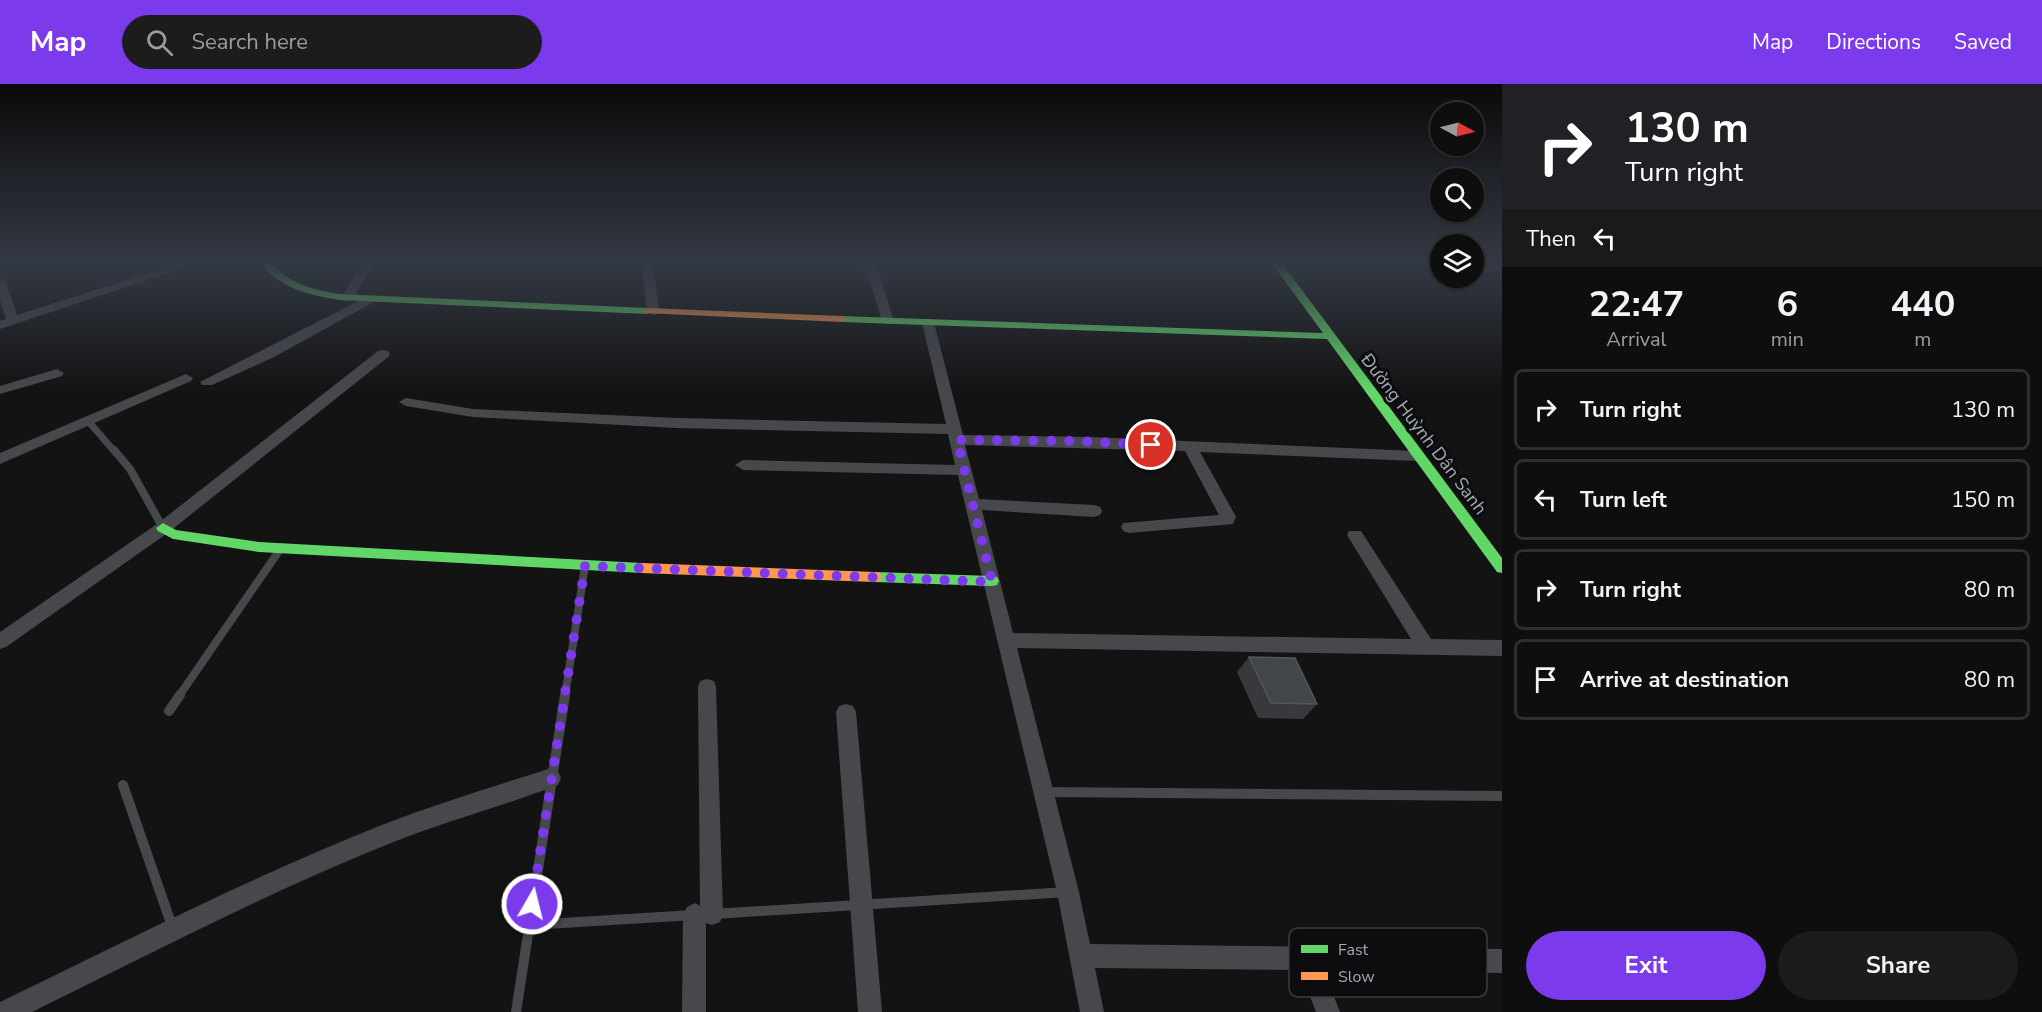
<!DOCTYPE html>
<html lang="en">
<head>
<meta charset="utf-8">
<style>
  :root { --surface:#0e0e0e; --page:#1c1c1c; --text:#f1f3f6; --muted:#9b9c9e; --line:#2e2e2e; --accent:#7c3aed }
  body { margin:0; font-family:"Nunito Sans",sans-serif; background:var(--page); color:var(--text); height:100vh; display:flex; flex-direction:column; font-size:22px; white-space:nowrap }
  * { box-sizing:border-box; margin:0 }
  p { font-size:20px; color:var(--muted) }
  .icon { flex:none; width:33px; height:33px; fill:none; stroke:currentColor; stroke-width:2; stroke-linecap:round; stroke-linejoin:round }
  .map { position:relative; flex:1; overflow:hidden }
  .details { display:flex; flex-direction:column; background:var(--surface); width:540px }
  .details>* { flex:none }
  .hud { background:#202124; color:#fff; overflow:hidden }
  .needle { width:39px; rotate:97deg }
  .buttons { position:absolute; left:1430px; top:18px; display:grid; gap:12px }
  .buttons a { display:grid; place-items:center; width:54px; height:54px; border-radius:50%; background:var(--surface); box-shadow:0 2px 4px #0004,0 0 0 2px var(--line); font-size:30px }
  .pin { position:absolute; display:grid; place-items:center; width:51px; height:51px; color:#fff; margin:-26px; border:3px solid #fff; border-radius:50%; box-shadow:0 2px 6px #0007 }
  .me { position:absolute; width:66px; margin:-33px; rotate:8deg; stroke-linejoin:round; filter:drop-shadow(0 0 4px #0008) }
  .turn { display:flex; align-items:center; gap:21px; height:126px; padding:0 24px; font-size:27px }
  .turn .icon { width:78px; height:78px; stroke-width:2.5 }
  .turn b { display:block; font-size:42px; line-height:51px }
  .then { display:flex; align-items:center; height:57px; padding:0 24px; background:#0003; gap:12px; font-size:22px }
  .eta { display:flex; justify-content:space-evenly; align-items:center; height:102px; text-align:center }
  .eta b { font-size:36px; font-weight:700; line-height:42px }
  .action { display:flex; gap:12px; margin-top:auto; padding:12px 24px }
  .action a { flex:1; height:69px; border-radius:36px; background:var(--accent); color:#fff; font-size:24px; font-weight:700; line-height:69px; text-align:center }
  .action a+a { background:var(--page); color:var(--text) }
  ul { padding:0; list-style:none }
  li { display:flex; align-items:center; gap:18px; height:81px; margin:0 12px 9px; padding:0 12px; border:3px solid var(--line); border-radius:9px }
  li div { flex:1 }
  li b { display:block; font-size:22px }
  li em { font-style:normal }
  header { display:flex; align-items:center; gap:36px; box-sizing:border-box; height:84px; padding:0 30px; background:var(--accent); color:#fff }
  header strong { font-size:28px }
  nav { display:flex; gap:33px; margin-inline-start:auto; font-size:21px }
  .search { width:420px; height:54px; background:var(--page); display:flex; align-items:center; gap:15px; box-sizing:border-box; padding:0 21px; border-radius:33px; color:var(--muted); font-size:22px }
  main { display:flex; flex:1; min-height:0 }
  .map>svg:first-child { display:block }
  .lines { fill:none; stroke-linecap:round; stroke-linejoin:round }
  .lane-far2 { stroke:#47484c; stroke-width:7 }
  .lane-far1 { stroke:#47484c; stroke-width:8 }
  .lane { stroke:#47484c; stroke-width:10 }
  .street { fill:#47484c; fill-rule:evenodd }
  .fast { fill:#63d668; fill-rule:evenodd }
  .slow { fill:#ff974d; fill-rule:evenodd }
  .wall { fill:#38393c }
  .building { fill:#434649; stroke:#52555a; stroke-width:1.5 }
  .route { stroke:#7c3aed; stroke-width:10; stroke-dasharray:0 18 }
  .labels { text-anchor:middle; stroke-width:6; stroke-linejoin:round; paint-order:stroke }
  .street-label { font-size:18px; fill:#a2aab5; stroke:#0d0d0f }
  .key { fill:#0d0d0f; stroke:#3a3c41; stroke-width:1.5 }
  .key-label { font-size:16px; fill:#a2aab5 }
</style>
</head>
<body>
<header>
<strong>Map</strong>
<div class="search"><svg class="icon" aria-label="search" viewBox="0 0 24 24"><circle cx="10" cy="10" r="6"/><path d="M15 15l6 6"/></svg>Search here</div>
<nav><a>Map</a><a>Directions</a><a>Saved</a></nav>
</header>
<main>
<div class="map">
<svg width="1502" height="928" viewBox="0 0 1502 928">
  <rect width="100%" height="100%" fill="#131313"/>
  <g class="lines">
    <polyline class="lane-far2" points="89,338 115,368"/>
    <g class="lane-far1">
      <polyline points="114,366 130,385 163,444"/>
      <polyline points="179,612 281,464"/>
      <polyline points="565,612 585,482"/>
    </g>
    <g class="lane">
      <polyline points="169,627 180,611"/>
      <polyline points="123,701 173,845"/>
      <polyline points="1044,708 1502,712"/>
      <polyline points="713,830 1068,808"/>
      <polyline points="529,841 694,831"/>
      <polyline points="516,928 565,611"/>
    </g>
    <g class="street">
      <polygon points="183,178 201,178 0,245 0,237 6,235 0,216 0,194 6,198 17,231"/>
      <polygon points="363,178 375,178 351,217 343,217 341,214"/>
      <polygon points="597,178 627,178 609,183"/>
      <polygon points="641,178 653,178 659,227 657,230 653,231 647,227"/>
      <polygon points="855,178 868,178 879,190 894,237 892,240 884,240 882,237 868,191"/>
      <rect x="1473" y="181" width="29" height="6"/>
      <polygon points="368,212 372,213 372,219 274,273 212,301 202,301 200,298"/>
      <polygon points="928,235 934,239 963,351 1091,353 1417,367 1424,372 1417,377 1200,368 1236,433 1233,440 1129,449 1123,447 1121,443 1123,439 1219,431 1185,367 965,361 979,415 1094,421 1100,423 1102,427 1100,431 1094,433 982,426 1013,549 1411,555 1347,451 1349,447 1361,447 1431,555 1502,556 1502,572 1017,564 1079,808 1090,860 1502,865 1502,889 1324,887 1340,928 1316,928 1300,886 1095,884 1104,928 1080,928 1057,808 958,391 743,386 735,381 743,376 955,381 948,350 677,344 473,333 406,322 399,318 406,314 473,325 677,334 946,340 922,239"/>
      <polygon points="383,266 388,267 390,270 388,273 169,448 6,563 0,565 0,548 157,440 378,267"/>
      <polygon points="57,285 64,289 62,292 0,310 0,302"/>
      <polygon points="186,290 193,294 191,297 0,380 0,369"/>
      <polygon points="707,595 714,597 716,603 723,830 720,838 712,841 706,839 706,928 682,928 683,831 687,823 695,819 700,822 698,603 700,597"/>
      <polygon points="846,620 853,622 856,628 882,928 858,928 836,628 839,622"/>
      <path d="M551,684L558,687L561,694L558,701C503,722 446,737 391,759C268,808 151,870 32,928H0V918C128,856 255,791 387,739C441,718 496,702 551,684Z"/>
    </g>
    <g class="fast">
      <path d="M259,178H269C289,199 312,206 340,210L648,224L653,227L648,230L340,216C308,211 280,204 259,178Z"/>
      <polygon points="1271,178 1281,178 1502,474 1502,489 1497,488 1327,255 842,238 837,235 842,232 1323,249"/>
      <polygon points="163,439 176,446 259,458 642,479 647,480 649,484 647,488 642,489 259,468 173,455 158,447 156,444"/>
      <polygon points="875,488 992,492 997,493 999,497 997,501 992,502 875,498 870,497 868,493 870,489"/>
    </g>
    <g class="slow">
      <polygon points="648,224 842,232 847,235 842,238 644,229 643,227"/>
      <polygon points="642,479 875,488 880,489 882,493 880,497 875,498 642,489 637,488 635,484 637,480"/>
    </g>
  </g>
  <polygon class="wall" points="1249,573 1317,620 1303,635 1258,634 1237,588"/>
  <polygon class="building" points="1249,573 1295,574 1317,620 1271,619"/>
  <linearGradient id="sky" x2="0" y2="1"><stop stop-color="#0a0a0a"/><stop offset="0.58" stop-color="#333944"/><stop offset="1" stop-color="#333944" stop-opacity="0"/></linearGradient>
  <rect width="1502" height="308" fill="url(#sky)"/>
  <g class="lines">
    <polyline class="route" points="532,820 585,482 992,498 957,356 1078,357 1151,361"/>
  </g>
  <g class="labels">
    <g class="street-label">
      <text transform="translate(1424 350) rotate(53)" y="6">Đường Huỳnh Dân Sanh</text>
    </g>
  </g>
  <rect x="1289" y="844" width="198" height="69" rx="9" class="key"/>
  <rect x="1301" y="861" width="27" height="8" fill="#63d668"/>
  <rect x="1301" y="888" width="27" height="8" fill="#ff974d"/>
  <g class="key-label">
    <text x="1338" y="871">Fast</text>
    <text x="1338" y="898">Slow</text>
  </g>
</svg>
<div class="buttons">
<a><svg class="needle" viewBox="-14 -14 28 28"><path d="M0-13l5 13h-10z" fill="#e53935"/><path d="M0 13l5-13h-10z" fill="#9b9c9e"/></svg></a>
<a><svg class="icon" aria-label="search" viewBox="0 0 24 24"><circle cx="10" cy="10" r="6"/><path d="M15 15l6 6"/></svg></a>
<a><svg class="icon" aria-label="layers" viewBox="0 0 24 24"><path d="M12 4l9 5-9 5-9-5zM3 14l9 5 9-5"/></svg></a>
</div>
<div class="pin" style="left:1151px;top:361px;background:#d93025"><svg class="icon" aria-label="arrive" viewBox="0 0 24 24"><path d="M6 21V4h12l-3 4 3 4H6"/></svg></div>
<svg class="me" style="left:532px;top:820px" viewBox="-20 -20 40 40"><circle r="17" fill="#7c3aed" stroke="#fff" stroke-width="3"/><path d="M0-11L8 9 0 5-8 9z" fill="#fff"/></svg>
</div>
<section class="details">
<div class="hud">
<div class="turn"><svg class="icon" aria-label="right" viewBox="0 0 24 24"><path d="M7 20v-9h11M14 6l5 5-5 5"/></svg><div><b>130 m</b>Turn right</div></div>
<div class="then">Then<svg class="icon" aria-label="left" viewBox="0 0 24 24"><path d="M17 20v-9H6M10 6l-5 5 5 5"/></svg></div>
</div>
<div class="eta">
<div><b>22:47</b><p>Arrival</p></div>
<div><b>6</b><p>min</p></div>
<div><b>440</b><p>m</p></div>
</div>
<ul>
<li><svg class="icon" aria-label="right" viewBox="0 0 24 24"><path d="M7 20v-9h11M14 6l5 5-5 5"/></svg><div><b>Turn right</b></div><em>130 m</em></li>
<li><svg class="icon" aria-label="left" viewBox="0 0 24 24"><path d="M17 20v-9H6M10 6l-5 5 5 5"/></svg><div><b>Turn left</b></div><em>150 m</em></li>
<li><svg class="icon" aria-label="right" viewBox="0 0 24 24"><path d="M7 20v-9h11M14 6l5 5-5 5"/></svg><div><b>Turn right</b></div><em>80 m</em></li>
<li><svg class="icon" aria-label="arrive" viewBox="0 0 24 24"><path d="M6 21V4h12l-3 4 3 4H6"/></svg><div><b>Arrive at destination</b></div><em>80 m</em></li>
</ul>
<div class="action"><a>Exit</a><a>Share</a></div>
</section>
</main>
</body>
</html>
